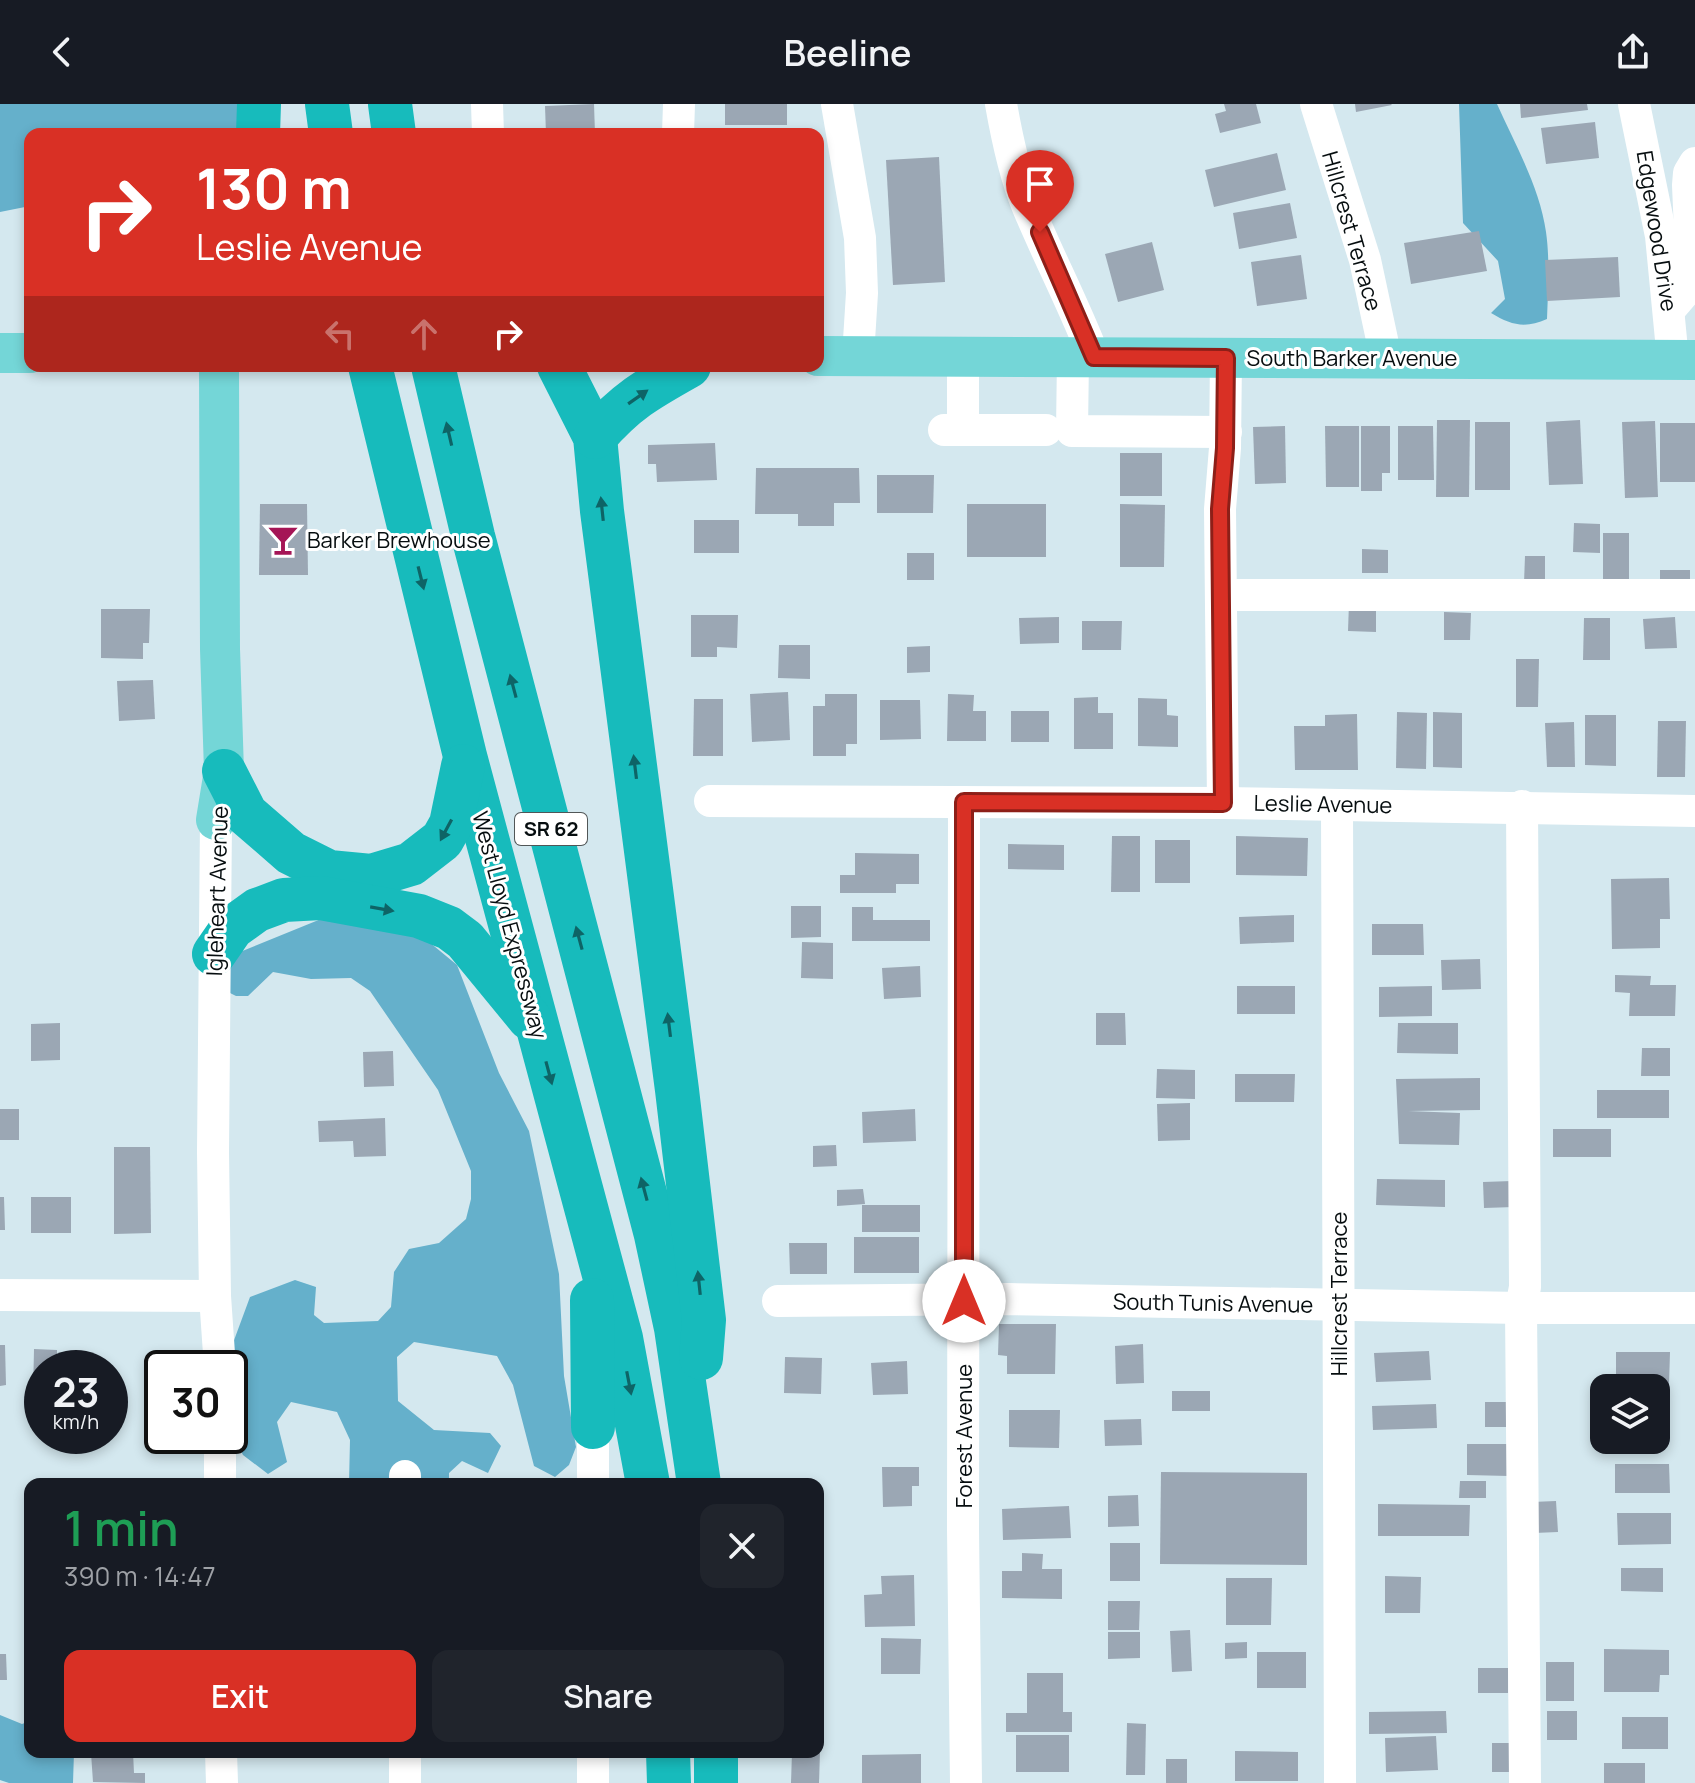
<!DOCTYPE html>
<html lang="en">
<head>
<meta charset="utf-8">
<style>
  :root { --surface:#171b24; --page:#20242c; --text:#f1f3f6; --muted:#9ea1a6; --accent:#d93025 }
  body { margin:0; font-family:Manrope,sans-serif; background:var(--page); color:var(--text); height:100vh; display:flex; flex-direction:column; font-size:30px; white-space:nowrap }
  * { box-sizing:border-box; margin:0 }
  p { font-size:26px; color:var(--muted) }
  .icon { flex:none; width:44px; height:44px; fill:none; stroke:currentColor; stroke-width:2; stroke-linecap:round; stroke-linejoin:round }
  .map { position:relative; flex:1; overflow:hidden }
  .drawer { position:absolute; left:24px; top:1374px; width:800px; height:280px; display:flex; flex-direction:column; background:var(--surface); border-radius:16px; box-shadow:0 4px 12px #0003 }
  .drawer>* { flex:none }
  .banner { position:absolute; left:24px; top:24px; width:800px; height:244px; border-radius:16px; box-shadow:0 4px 12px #0003; background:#d93025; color:#fff; overflow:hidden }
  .fabs { position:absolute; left:1590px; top:1270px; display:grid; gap:16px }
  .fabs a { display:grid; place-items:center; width:80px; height:80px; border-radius:16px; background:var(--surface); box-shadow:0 4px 12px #0003; font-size:40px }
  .speed { position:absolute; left:24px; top:1246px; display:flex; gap:16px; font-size:40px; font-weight:700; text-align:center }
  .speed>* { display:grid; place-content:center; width:104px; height:104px; border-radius:50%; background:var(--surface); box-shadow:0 4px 12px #0003; line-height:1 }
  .speed small { font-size:20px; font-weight:400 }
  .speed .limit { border:4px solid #111; border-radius:12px; background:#fff; color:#111 }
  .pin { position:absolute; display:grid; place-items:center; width:68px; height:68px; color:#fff; margin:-82px -34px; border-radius:50% 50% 50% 0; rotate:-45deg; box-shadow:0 0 8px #0007 }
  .pin .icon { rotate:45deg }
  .me { position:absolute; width:88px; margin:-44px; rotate:0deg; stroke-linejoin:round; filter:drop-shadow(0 0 6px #0008) }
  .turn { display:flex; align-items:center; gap:28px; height:168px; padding:0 40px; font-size:36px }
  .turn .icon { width:104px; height:104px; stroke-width:2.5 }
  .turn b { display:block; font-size:56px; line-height:68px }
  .lanes { display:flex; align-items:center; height:76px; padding:0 40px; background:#0003; justify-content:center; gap:40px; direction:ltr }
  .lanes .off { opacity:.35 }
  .round { display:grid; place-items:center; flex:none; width:84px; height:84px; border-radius:16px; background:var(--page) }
  .headline { display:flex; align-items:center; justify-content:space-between; height:136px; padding:0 40px }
  h1 { font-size:48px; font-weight:600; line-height:60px; color:#1e9e55 }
  .action { display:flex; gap:16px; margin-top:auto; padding:16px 40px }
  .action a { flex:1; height:92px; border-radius:16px; background:var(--accent); color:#fff; font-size:32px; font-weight:600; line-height:92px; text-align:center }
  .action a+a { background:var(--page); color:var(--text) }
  header { display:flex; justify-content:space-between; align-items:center; height:104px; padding:0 40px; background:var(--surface); font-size:36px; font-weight:600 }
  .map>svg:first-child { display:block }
  .forest { fill:#65b0cb }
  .building { fill:#9ba7b4 }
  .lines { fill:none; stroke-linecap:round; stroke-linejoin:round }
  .minor { stroke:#fff; stroke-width:32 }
  .major { stroke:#74d6d7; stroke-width:40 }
  .highway { stroke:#17bbbc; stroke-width:44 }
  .oneway { fill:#0e6466 }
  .route-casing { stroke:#8d1f18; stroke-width:20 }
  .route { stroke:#d93025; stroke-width:14 }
  .labels { text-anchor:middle; stroke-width:6; stroke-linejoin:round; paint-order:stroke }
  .shield { fill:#fff; stroke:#515657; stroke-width:2 }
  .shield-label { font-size:20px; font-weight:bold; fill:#060d0f }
  .street-label { font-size:22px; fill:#060d0f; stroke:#fff }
  .poi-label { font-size:22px; fill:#060d0f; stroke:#fff; text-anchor:start }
</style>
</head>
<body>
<header><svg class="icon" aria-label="back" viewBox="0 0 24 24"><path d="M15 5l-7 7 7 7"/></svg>Beeline<svg class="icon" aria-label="share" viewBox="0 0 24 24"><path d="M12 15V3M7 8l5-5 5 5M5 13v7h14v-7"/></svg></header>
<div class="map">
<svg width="1695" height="1679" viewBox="0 0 1695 1679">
  <rect width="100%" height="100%" fill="#d4e8ef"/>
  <g class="forest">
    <polygon points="0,0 252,0 250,30 116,30 94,25 86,30 30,30 30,102 0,108"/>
    <path d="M1459,0H1497C1515,40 1540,84 1546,128C1550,156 1548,187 1547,215C1525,225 1511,221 1491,209L1505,195L1498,157L1463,119Z"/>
    <polygon points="321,815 417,828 457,861 499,969 529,1027 559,1170 564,1272 576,1343 569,1361 555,1373 534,1362 513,1281 497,1252 414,1238 397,1253 398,1297 434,1326 490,1329 501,1342 488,1369 462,1357 449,1369 449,1380 349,1380 350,1336 337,1308 291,1298 277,1318 287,1358 268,1370 243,1351 233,1331 233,1239 250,1193 295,1176 316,1183 314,1211 324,1219 378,1217 391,1203 394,1168 409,1145 439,1139 466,1115 471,1095 471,1067 438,986 370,887 351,874 311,875 273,868 248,892 236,892 226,887 223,868 240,848"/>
    <polygon points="0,1611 22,1620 30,1617 30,1648 74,1648 73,1679 9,1679 0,1676"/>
  </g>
  <g class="building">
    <polygon points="594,0 595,30 546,30 545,2"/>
    <rect x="725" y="0" width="62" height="21"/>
    <polygon points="1224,0 1256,0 1261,19 1220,29 1215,10 1226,7"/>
    <polygon points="1355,0 1391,0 1392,1 1356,8"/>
    <polygon points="1520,0 1587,0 1588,6 1521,14"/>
    <polygon points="1595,18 1599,54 1546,60 1541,24"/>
    <polygon points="1277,49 1286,86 1214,103 1205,66"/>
    <polygon points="939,53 945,178 893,181 886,56"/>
    <polygon points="1290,99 1297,134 1239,145 1233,109"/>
    <polygon points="1479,127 1487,167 1411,180 1404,139"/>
    <polygon points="1152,138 1164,186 1118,198 1105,150"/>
    <polygon points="1301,151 1307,195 1257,202 1251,158"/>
    <polygon points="1618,153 1620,193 1547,197 1545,156"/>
    <polygon points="1437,316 1470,316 1469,393 1436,393"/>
    <polygon points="1580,316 1583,380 1549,381 1546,318"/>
    <polygon points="1655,317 1658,393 1625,394 1622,318"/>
    <rect x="1475" y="318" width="35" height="68"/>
    <rect x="1660" y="319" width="35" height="59"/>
    <polygon points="1285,322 1286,379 1255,380 1253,323"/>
    <polygon points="1325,322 1359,322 1359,383 1326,383"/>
    <polygon points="1361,322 1390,322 1390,369 1382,369 1382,387 1361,387"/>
    <polygon points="1398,322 1433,322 1434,376 1398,376"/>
    <polygon points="715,339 717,376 657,378 656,360 648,360 648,341"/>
    <rect x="1120" y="349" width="42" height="43"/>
    <polygon points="756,364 859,364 860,399 834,399 834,422 798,422 798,410 755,410"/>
    <polygon points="877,371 934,371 933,409 877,409"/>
    <polygon points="260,400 307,400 308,471 259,471"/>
    <rect x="967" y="400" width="79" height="53"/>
    <polygon points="1120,400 1165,401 1164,463 1120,463"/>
    <rect x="694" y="416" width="45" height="33"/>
    <polygon points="1574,419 1600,420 1600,449 1573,448"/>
    <rect x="1603" y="429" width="26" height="51"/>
    <polygon points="1362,445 1388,446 1388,469 1362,469"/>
    <rect x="907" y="449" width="27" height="27"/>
    <polygon points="1525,452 1545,452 1545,479 1524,479"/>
    <polygon points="1660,466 1690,466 1690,481 1660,482"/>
    <polygon points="1349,499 1376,500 1376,528 1348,527"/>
    <polygon points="101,505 150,505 149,539 143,539 143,555 101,554"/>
    <polygon points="1444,508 1471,509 1470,536 1444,536"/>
    <polygon points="691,511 738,511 737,544 717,543 717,553 691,553"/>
    <polygon points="1059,513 1059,539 1020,540 1019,514"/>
    <polygon points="1675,513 1677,544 1645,545 1643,515"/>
    <polygon points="1584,514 1610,514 1610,556 1583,556"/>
    <polygon points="1082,517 1122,517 1121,546 1082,546"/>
    <polygon points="779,541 810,541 810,575 778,574"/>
    <polygon points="930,542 930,568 907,569 907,543"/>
    <polygon points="1516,555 1539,555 1538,603 1516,603"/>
    <polygon points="153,576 155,615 119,617 117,577"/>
    <polygon points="788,588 790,636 752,638 750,590"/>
    <polygon points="825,590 857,590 857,640 846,640 846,652 813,652 813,602 825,602"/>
    <polygon points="948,590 974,591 973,607 986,607 986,637 947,637"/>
    <polygon points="1098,593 1098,609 1113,609 1113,645 1074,645 1074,594"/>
    <polygon points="1138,594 1167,595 1167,611 1178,612 1178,643 1138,642"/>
    <polygon points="694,595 723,595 723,652 693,652"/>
    <polygon points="880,596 920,596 921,635 880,636"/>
    <rect x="1011" y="607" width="38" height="31"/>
    <polygon points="1397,608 1427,609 1426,665 1396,664"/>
    <polygon points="1433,608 1462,609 1462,664 1433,663"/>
    <polygon points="1357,610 1358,666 1295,666 1294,622 1325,622 1325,611"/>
    <polygon points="1585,611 1616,611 1616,662 1585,661"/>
    <polygon points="1658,617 1686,617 1685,673 1657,673"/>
    <polygon points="1574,618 1575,663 1547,663 1545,619"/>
    <polygon points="1112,732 1140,732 1140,788 1111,788"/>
    <polygon points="1236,732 1308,734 1307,772 1236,771"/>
    <rect x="1155" y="736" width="35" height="43"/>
    <polygon points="1008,740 1064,741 1064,766 1008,765"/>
    <polygon points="855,749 919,750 919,780 896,780 896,789 840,789 840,771 855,771"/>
    <polygon points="1669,774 1670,815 1660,815 1660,844 1612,845 1611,775"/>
    <polygon points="791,802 821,802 821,833 791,834"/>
    <polygon points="852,803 873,803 873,816 930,816 930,837 852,837"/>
    <polygon points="1294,811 1294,838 1240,840 1239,813"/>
    <polygon points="1372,820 1423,820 1424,851 1372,851"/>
    <polygon points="802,838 833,839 833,875 801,874"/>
    <polygon points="1480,855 1481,885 1442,886 1441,856"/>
    <polygon points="920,862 921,893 884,895 882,864"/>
    <polygon points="1615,871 1651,872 1650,881 1676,881 1675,912 1629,912 1630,889 1615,888"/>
    <rect x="1237" y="882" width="58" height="28"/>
    <polygon points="1432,882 1432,912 1379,913 1379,883"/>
    <polygon points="1096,909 1125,909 1126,941 1096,941"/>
    <polygon points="60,919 60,956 31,957 31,920"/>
    <polygon points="1398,919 1458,919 1458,950 1397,949"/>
    <polygon points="1642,944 1670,944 1670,972 1641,972"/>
    <polygon points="393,947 394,982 364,983 363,948"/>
    <polygon points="1157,965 1195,966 1195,995 1156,994"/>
    <polygon points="1235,970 1295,970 1294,998 1235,998"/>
    <polygon points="1480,974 1480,1006 1408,1007 1460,1009 1459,1041 1399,1040 1396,975"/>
    <rect x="1597" y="986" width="72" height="28"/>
    <polygon points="1190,999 1190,1036 1158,1037 1157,1000"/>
    <rect x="0" y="1005" width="19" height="31"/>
    <polygon points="915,1005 916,1037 863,1039 862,1008"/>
    <polygon points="385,1014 386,1052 354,1053 353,1037 319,1038 318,1017"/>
    <rect x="1553" y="1025" width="58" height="28"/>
    <polygon points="836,1041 837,1062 813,1063 813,1042"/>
    <polygon points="114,1043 150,1043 151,1129 114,1130"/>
    <polygon points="1377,1075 1445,1076 1445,1103 1376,1101"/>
    <polygon points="1512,1077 1514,1103 1484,1104 1483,1078"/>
    <polygon points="863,1085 865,1100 837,1102 837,1086"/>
    <polygon points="0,1093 4,1093 5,1126 0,1126"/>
    <rect x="31" y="1093" width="40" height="36"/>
    <rect x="862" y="1101" width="58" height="27"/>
    <rect x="854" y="1133" width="65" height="36"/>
    <polygon points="789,1139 827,1139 827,1170 790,1170"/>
    <polygon points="999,1220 1056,1220 1055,1270 1007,1270 1007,1252 998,1251"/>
    <polygon points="1143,1240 1144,1279 1116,1280 1115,1242"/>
    <polygon points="0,1241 5,1241 6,1281 0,1282"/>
    <polygon points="34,1245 57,1246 57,1255 79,1255 79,1264 42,1264 42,1292 33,1292"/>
    <polygon points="1429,1247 1431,1276 1376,1278 1374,1249"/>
    <polygon points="1616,1248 1670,1248 1669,1281 1616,1281"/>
    <polygon points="785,1253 822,1254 821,1290 784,1289"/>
    <polygon points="907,1257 908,1290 873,1291 871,1259"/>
    <rect x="1172" y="1287" width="38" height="20"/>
    <polygon points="1485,1298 1512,1298 1511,1323 1485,1323"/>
    <polygon points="1436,1300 1437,1324 1373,1326 1372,1302"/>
    <polygon points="1009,1306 1060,1306 1059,1344 1009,1343"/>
    <polygon points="1141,1315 1142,1341 1105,1342 1104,1316"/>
    <polygon points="1467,1340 1509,1340 1509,1372 1467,1371"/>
    <polygon points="1615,1360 1669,1360 1670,1389 1615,1389"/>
    <polygon points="882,1363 919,1363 919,1382 912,1382 912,1402 883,1403"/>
    <polygon points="1161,1368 1307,1369 1307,1461 1160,1460"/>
    <polygon points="1460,1377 1486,1377 1486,1394 1459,1394"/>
    <polygon points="1138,1391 1139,1422 1108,1423 1108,1392"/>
    <polygon points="1556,1397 1558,1428 1534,1429 1532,1398"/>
    <polygon points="1378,1400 1470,1401 1469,1432 1378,1432"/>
    <polygon points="1069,1402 1071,1434 1003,1436 1002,1405"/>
    <polygon points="1617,1409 1671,1409 1671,1440 1618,1441"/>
    <rect x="1110" y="1439" width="30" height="38"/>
    <polygon points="1022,1449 1043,1450 1042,1465 1062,1465 1062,1495 1002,1494 1002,1467 1022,1467"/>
    <polygon points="1621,1464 1663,1464 1663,1488 1621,1487"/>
    <polygon points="914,1471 915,1522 865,1523 864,1491 882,1490 881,1472"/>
    <polygon points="1385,1472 1421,1473 1420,1509 1385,1509"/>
    <polygon points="1226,1474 1272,1474 1271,1521 1226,1521"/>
    <polygon points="1108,1497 1140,1497 1139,1526 1108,1526"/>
    <polygon points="1190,1526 1192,1567 1172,1568 1170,1527"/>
    <polygon points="1108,1528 1140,1528 1140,1554 1108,1555"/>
    <polygon points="881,1534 921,1535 920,1570 881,1570"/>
    <polygon points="1247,1538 1247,1554 1225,1555 1225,1539"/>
    <polygon points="1604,1545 1669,1546 1669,1571 1660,1571 1659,1588 1604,1588"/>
    <rect x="1257" y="1548" width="49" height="36"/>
    <polygon points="0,1550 6,1550 7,1576 0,1576"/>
    <rect x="1546" y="1558" width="28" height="39"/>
    <rect x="1478" y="1564" width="30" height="25"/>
    <polygon points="1027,1569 1063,1569 1063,1608 1072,1608 1072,1628 1006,1628 1006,1609 1027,1609"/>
    <polygon points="1446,1607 1447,1629 1369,1630 1369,1608"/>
    <rect x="1547" y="1607" width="30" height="29"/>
    <rect x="1622" y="1613" width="46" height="32"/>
    <polygon points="1127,1619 1146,1620 1145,1671 1126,1671"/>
    <rect x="1016" y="1631" width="53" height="37"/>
    <polygon points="1436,1632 1438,1666 1386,1668 1385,1634"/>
    <rect x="1492" y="1639" width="23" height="29"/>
    <polygon points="1235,1647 1298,1648 1298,1677 1235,1677"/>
    <polygon points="133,1648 134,1669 145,1669 145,1679 93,1678 91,1649"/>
    <polygon points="792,1648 820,1648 819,1679 791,1679"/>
    <polygon points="921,1650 921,1679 862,1679 862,1651"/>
    <rect x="1166" y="1655" width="21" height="24"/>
    <rect x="1604" y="1659" width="41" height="20"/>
  </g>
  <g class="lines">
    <g class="minor">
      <polyline points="487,0 488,30"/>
      <polyline points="837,0 860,134 862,189 858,252"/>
      <path d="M1001,0C1007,34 1014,69 1027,101C1048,152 1074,201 1094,253"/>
      <polyline points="1316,0 1365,156 1386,254"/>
      <polyline points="1634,0 1661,132 1673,256"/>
      <polyline points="678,30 679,0"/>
      <polyline points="1670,205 1689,183 1692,172 1688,81 1689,69 1695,59"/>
      <polyline points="1073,253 1072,327 1226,328"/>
      <polyline points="944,326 1046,326"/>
      <polyline points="963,326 963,253"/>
      <polyline points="1222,491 1695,491"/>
      <polyline points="710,697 1223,699 1695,707"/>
      <polyline points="964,698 963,1425 966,1679"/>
      <polyline points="1223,699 1220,405 1225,344 1226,254"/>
      <polyline points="1337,701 1340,1679"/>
      <polyline points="1522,702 1525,1183 1521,1204 1525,1679"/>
      <polyline points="216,716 213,1048 215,1192 220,1264"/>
      <polyline points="0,1191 215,1192"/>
      <polyline points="778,1197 1008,1195 1521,1204 1695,1204"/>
      <polyline points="220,1332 220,1380"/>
      <polyline points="405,1372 405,1380"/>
      <polyline points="593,1380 593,1323"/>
      <polyline points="221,1648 222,1679"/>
      <polyline points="405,1648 405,1679"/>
      <polyline points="593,1648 593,1679"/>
    </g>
    <g class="major">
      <polyline points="0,249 30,249"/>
      <polyline points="818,252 1695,256"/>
      <polyline points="216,716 224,667 220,545 219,262"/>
    </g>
    <g class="highway">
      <polyline points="327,0 331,30"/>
      <polyline points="390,0 394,30"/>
      <polyline points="258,30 259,0"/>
      <polyline points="370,262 465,652 621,1234 648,1380"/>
      <polyline points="433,262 473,432 656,1131 676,1224 699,1380"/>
      <polyline points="559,262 595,333 602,407 677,986 704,1216 701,1254"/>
      <path d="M595,333C626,297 648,285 689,262"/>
      <polyline points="224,667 246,710 291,749 329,768 371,772 411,760 442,736 451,720 463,662"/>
      <polyline points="214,850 232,824 257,806 284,796 321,794 419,812 449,824 465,836 529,914"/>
      <polyline points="592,1196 593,1323"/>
      <polyline points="668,1648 669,1679"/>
      <polyline points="716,1648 716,1679"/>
    </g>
  </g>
  <defs><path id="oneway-solid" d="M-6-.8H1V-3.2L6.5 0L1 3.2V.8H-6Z" transform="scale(2)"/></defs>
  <g class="oneway">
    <use href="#oneway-solid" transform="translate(638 293) rotate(-35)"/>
    <use href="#oneway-solid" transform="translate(449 330) rotate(-103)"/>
    <use href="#oneway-solid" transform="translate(602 405) rotate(-96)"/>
    <use href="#oneway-solid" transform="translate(421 474) rotate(76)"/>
    <use href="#oneway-solid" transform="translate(513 582) rotate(-105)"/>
    <use href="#oneway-solid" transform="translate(635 663) rotate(-97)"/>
    <use href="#oneway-solid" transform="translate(446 726) rotate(118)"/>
    <use href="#oneway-solid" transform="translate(382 805) rotate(10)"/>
    <use href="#oneway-solid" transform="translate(579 834) rotate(-105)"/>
    <use href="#oneway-solid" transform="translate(669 921) rotate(-97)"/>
    <use href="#oneway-solid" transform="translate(549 969) rotate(75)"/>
    <use href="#oneway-solid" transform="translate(644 1085) rotate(-105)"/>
    <use href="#oneway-solid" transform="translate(699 1179) rotate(-96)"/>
    <use href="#oneway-solid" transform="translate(629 1279) rotate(79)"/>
  </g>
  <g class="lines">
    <defs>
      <polyline id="route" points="964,1197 964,698 1223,699 1220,405 1225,344 1226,254 1094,253 1040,128"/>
    </defs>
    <use href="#route" class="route-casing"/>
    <use href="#route" class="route"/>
  </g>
  <defs>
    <symbol id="bar-bare" viewBox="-9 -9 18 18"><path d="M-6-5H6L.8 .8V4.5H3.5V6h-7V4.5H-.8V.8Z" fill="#a51556" stroke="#fff" stroke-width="2.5" paint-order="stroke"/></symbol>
  </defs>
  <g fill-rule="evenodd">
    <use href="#bar-bare" x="261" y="414" width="44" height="44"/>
  </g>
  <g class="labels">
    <rect class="shield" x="515" y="709" width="72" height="32" rx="6"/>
    <g class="shield-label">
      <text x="551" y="732">SR 62</text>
    </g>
    <g class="street-label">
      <text transform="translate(1352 127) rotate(74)" y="8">Hillcrest Terrace</text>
      <text transform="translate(1657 127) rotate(81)" y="8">Edgewood Drive</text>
      <text x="1352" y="262">South Barker Avenue</text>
      <text transform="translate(1323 700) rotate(1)" y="8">Leslie Avenue</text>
      <text transform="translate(217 787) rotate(-88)" y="8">Igleheart Avenue</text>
      <text transform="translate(510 821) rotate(75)" y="8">West Lloyd Expressway</text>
      <text transform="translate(1339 1190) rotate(-90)" y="8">Hillcrest Terrace</text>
      <text transform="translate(1213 1199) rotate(1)" y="8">South Tunis Avenue</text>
      <text transform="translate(964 1332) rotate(-90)" y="8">Forest Avenue</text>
    </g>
    <g class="poi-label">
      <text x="307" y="444">Barker Brewhouse</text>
    </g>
  </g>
</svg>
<div class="fabs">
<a><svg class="icon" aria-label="layers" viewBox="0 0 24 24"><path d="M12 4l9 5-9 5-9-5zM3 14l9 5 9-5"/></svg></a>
</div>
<div class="speed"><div>23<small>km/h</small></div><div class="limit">30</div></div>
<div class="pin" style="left:1040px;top:128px;background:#d93025"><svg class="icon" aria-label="arrive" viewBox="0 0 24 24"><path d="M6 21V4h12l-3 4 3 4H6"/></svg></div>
<svg class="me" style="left:964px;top:1197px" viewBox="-20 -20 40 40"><circle r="19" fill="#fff"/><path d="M0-13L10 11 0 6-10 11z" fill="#d93025"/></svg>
<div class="banner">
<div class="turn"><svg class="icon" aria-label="right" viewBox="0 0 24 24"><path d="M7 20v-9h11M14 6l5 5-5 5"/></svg><div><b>130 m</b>Leslie Avenue</div></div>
<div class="lanes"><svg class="icon off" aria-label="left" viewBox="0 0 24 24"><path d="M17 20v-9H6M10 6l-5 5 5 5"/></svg><svg class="icon off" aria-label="ahead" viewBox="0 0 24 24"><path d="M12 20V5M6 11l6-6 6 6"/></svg><svg class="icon" aria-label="right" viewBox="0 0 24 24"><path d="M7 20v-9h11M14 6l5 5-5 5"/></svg></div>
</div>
<section class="drawer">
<div class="headline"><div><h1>1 min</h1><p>390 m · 14:47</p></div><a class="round"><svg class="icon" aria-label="close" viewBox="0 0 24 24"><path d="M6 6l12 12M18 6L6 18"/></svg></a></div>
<div class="action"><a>Exit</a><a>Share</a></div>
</section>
</div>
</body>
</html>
